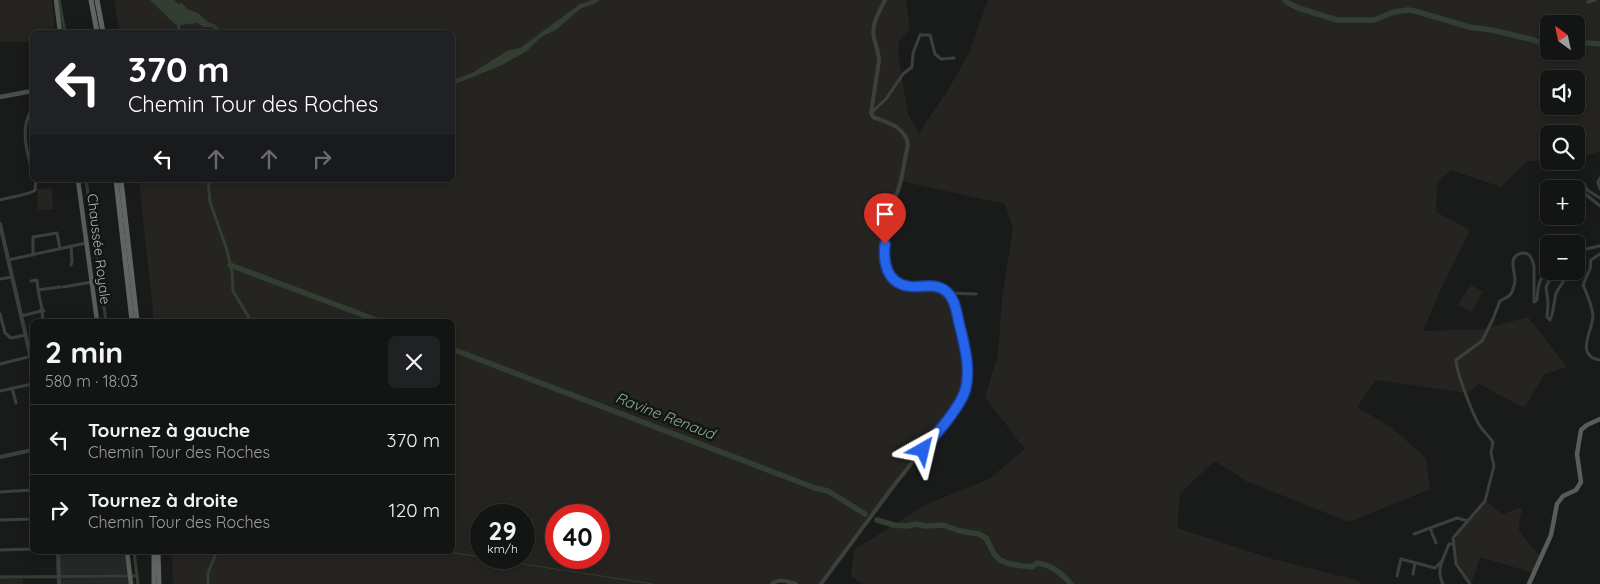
<!DOCTYPE html>
<html lang="fr">
<head>
<meta charset="utf-8">
<style>
  :root { --surface:#131414; --page:#202122; --text:#f1f3f6; --muted:#9d9ea0; --line:#323334 }
  body { margin:0; font-family:Quicksand,sans-serif; background:var(--page); color:var(--text); height:100vh; display:flex; flex-direction:column; font-size:19px; white-space:nowrap }
  * { box-sizing:border-box; margin:0 }
  p { font-size:16px; color:var(--muted) }
  .icon { flex:none; width:28px; height:28px; fill:none; stroke:currentColor; stroke-width:2; stroke-linecap:round; stroke-linejoin:round }
  .map { position:relative; flex:1; overflow:hidden }
  .details { position:absolute; left:30px; top:319px; width:425px; height:235px; display:flex; flex-direction:column; background:var(--surface); border-radius:8px; box-shadow:0 2px 12px #0003,0 0 0 1px var(--line) }
  .details>* { flex:none }
  .guide { position:absolute; left:30px; top:30px; width:425px; height:152px; border-radius:8px; box-shadow:0 2px 12px #0003,0 0 0 1px var(--line); background:#202124; color:#fff; overflow:hidden }
  .needle { width:32px; rotate:327deg }
  .fabs { position:absolute; left:1540px; top:15px; display:grid; gap:10px }
  .fabs a { display:grid; place-items:center; width:45px; height:45px; border-radius:8px; background:var(--surface); box-shadow:0 2px 12px #0003,0 0 0 1px var(--line); font-size:25px }
  .speed { position:absolute; left:470px; top:504px; display:flex; gap:10px; font-size:25px; font-weight:700; text-align:center }
  .speed>* { display:grid; place-content:center; width:65px; height:65px; border-radius:50%; background:var(--surface); box-shadow:0 2px 12px #0003,0 0 0 1px var(--line); line-height:1 }
  .speed small { font-size:12px; font-weight:400 }
  .speed .limit { border:8px solid #d22; background:#fff; color:#111 }
  .pin { position:absolute; display:grid; place-items:center; width:42px; height:42px; color:#fff; margin:-51px -21px; border-radius:50% 50% 50% 0; rotate:-45deg; box-shadow:0 0 5px #0007 }
  .pin .icon { rotate:45deg }
  .me { position:absolute; width:55px; margin:-28px; rotate:37deg; stroke-linejoin:round; filter:drop-shadow(0 0 4px #0008) }
  .turn { display:flex; align-items:center; gap:18px; height:105px; padding:0 15px; font-size:22px }
  .turn .icon { width:65px; height:65px; stroke-width:2.5 }
  .turn b { display:block; font-size:35px; line-height:42px }
  .lanes { display:flex; align-items:center; height:48px; padding:0 15px; background:#0003; justify-content:center; gap:25px; direction:ltr }
  .lanes .off { opacity:.35 }
  .round { display:grid; place-items:center; flex:none; width:52px; height:52px; border-radius:8px; background:var(--page) }
  .overview { display:flex; align-items:center; justify-content:space-between; height:85px; padding:0 15px }
  h1 { font-size:30px; font-weight:800; line-height:38px }
  ul { padding:0; list-style:none }
  li { display:flex; align-items:center; gap:15px; height:70px; padding:0 15px; border-top:1px solid var(--line) }
  li div { flex:1 }
  li b { display:block; font-size:19px }
  li em { font-style:normal }
  .map>svg:first-child { display:block }
  .built { fill:#262827 }
  .green { fill:#262420; fill-rule:evenodd }
  .water { fill:#313e31 }
  .lines { fill:none; stroke-linecap:round; stroke-linejoin:round }
  .stream { stroke:#313e31; stroke-width:1 }
  .canal { stroke:#313e31; stroke-width:3 }
  .river { stroke:#313e31; stroke-width:5.5 }
  .minor { stroke:#3b403d; stroke-width:3 }
  .tertiary { stroke:#3b403d; stroke-width:4 }
  .secondary { stroke:#494f4b; stroke-width:4.5 }
  .primary { stroke:#575e5a; stroke-width:4.5 }
  .trunk { stroke:#606762; stroke-width:5 }
  .route-casing { stroke:#184099; stroke-width:12 }
  .route { stroke:#2563eb; stroke-width:9 }
  .labels { text-anchor:middle; stroke-width:5; stroke-linejoin:round; paint-order:stroke }
  .street-label { font-size:14px; fill:#aeb9b1; stroke:#141615 }
  .water-label { font-size:15px; font-style:italic; fill:#89af8b; stroke:#141615 }
</style>
</head>
<body>
<div class="map">
<svg width="1600" height="584" viewBox="0 0 1600 584">
  <rect width="100%" height="100%" fill="#191b1a"/>
  <polygon class="built" points="58,551 127,551 131,584 59,584"/>
  <g class="green">
    <polygon points="0,0 52,0 55,32 32,32 32,42 0,42"/>
    <path d="M114,0H906L910,29L899,41L898,54L908,114L919,133L948,90L968,55L988,0H1600V151L1576,160V134H1549V161H1568H1527L1501,187L1451,170L1437,183L1436,212L1470,230L1444,282L1423,331L1484,329L1528,317L1567,367L1545,374L1524,408L1479,384L1467,393L1376,380L1357,407L1392,428L1426,458L1430,489L1349,522L1246,481L1215,461L1180,493L1177,528L1273,559L1356,580L1362,584H862L851,576L854,550L925,505L989,479L1025,449L985,397L998,355L1002,299L1013,228L1005,204L900,181L888,211L884,255L889,275L897,282L907,286H936L948,293L964,344L967,380L959,403L821,584H796L781,581L772,584H173L172,551H452V321H154L139,180H452V32H120ZM1549,24H1576V51H1549ZM1549,79H1576V106H1549ZM481,515H524V558H481ZM556,515H599V558H556Z"/>
    <polygon points="52,188 53,209 38,210 37,189"/>
    <polygon points="1471,285 1483,292 1471,312 1458,305"/>
    <path d="M1486,502L1503,514L1519,508L1522,509C1521,515 1518,523 1519,529C1520,535 1536,551 1541,557L1534,573L1480,557L1471,584L1456,564L1453,538Z"/>
    <polygon points="127,574 128,578 60,579 62,577 60,575"/>
    <polygon points="0,575 56,575 56,579 23,579 23,584 0,584"/>
  </g>
  <g class="water">
    <polygon points="150,0 174,0 178,4 182,3 187,9 198,13 208,22 216,25 221,32 217,32 212,27 204,27 197,23 180,25 175,24"/>
    <polygon points="592,0 600,0 596,3 580,9 556,30 541,37 527,51 502,65 453,85 453,80 472,73 507,51 520,48 580,4"/>
  </g>
  <g class="lines">
    <g class="stream">
      <polyline points="440,551 481,557"/>
      <polyline points="484,558 653,584"/>
    </g>
    <g class="canal">
      <polyline points="59,0 65,32"/>
      <polyline points="177,21 180,32"/>
      <polyline points="86,180 106,321"/>
      <polyline points="208,180 210,202 227,250 232,272 233,291 251,321"/>
      <polyline points="134,551 138,584"/>
      <polyline points="0,577 137,576"/>
      <polyline points="208,584 208,573 217,551"/>
    </g>
    <g class="river">
      <polyline points="1285,0 1288,3 1298,8 1337,20 1374,20 1394,12 1408,10 1415,11 1469,27 1492,30 1534,40 1549,47"/>
      <polyline points="1576,42 1600,44"/>
      <polyline points="230,265 379,321"/>
      <polyline points="452,349 815,488 828,491 865,514"/>
      <path d="M877,520L894,525L907,526L916,524L925,526L943,525L960,531L979,534L986,538L994,554L1000,560L1010,564L1024,566L1032,567L1037,563C1052,565 1061,573 1071,584"/>
    </g>
    <g class="minor">
      <polyline points="1588,2 1595,0"/>
      <path d="M32,109C20,127 26,150 32,170"/>
      <polyline points="871,113 886,99 903,74 912,67 913,53 920,35 930,35 935,54 941,59 954,58"/>
      <polyline points="1600,178 1598,182 1600,189"/>
      <polyline points="1600,198 1587,190 1584,184 1580,185 1584,193 1600,206"/>
      <path d="M0,200C9,197 30,195 35,190L36,180"/>
      <path d="M1600,254L1591,260L1590,269L1583,285C1587,294 1592,305 1593,316C1593,330 1574,356 1600,360"/>
      <polyline points="33,255 33,237 57,233 60,249"/>
      <path d="M1576,258C1582,248 1590,248 1600,246"/>
      <polyline points="8,260 86,243"/>
      <polyline points="71,265 72,261 71,246"/>
      <polyline points="1554,271 1546,287 1548,303 1547,317 1550,320 1552,315 1556,293 1570,271"/>
      <polyline points="0,279 12,277"/>
      <polyline points="31,281 37,280 38,290"/>
      <polyline points="63,287 92,282"/>
      <polyline points="948,293 976,294"/>
      <polyline points="42,309 38,290 60,287"/>
      <polygon points="42,309 44,311 42,312 41,310"/>
      <polyline points="42,312 43,321"/>
      <polyline points="0,314 5,333 11,338 26,335"/>
      <polyline points="21,316 41,311"/>
      <polyline points="0,364 32,356"/>
      <polyline points="12,388 16,403"/>
      <polyline points="0,391 32,384"/>
      <polyline points="0,492 32,490"/>
      <polyline points="0,520 32,519"/>
      <polyline points="1430,528 1436,543"/>
      <polyline points="1414,534 1457,518 1468,521"/>
      <polyline points="0,550 32,549"/>
      <polyline points="1413,574 1415,563"/>
      <polyline points="1397,576 1401,559 1435,568 1443,560"/>
      <path d="M1443,584C1435,570 1444,558 1449,544H1453"/>
      <path d="M1470,584L1456,564L1453,538L1485,501L1494,466L1491,453L1493,442C1488,435 1482,430 1478,423C1472,412 1456,371 1456,360L1482,341L1493,319L1500,301C1505,298 1509,298 1512,292C1513,289 1515,284 1515,280C1515,272 1507,256 1522,253C1524,253 1527,253 1529,255C1532,258 1533,263 1534,266V302L1537,300C1538,284 1539,280 1549,268"/>
    </g>
    <g class="tertiary">
      <polyline points="0,224 32,363"/>
      <polyline points="0,457 32,450"/>
      <polyline points="58,551 59,584"/>
      <path d="M772,584C779,578 788,582 796,584"/>
      <path d="M821,584L892,488L959,403C962,396 965,390 966,382C969,363 959,298 942,288C924,278 897,299 886,268C882,256 885,223 889,211C890,204 894,199 897,193C903,179 904,160 908,145C906,127 887,122 873,117L871,113L879,61C879,53 876,46 874,38C871,24 879,12 885,0"/>
    </g>
    <polyline class="secondary" points="0,97 32,91"/>
    <g class="primary">
      <polyline points="56,0 60,32"/>
      <polyline points="78,180 97,321"/>
      <polyline points="127,551 131,584"/>
      <polyline points="1529,584 1551,535 1557,504 1563,496 1576,490 1581,482 1577,454 1581,430 1587,425 1600,419"/>
    </g>
    <g class="trunk">
      <polyline points="91,0 97,32"/>
      <polyline points="97,0 103,32"/>
      <polyline points="116,180 132,321"/>
      <polyline points="121,180 137,321"/>
      <polyline points="154,551 154,584"/>
      <polyline points="158,551 159,584"/>
    </g>
  </g>
  <g class="lines">
    <defs>
      <path id="route" d="M885,244C883,261 886,282 907,286C921,289 935,281 947,292C956,300 957,316 960,327C965,347 971,371 965,391C959,409 935,435 923,450"/>
    </defs>
    <use href="#route" class="route-casing"/>
    <use href="#route" class="route"/>
  </g>
  <g class="labels">
    <g class="street-label">
      <text transform="translate(99 249) rotate(83)" y="5">Chaussée Royale</text>
    </g>
    <g class="water-label">
      <text transform="translate(665 416) rotate(21)" y="5">Ravine Renaud</text>
    </g>
  </g>
</svg>
<div class="fabs">
<a><svg class="needle" viewBox="-14 -14 28 28"><path d="M0-13l5 13h-10z" fill="#e53935"/><path d="M0 13l5-13h-10z" fill="#9d9ea0"/></svg></a>
<a><svg class="icon" aria-label="sound" viewBox="0 0 24 24"><path d="M4 9h4l5-4v14l-5-4H4zM17 9q2 3 0 6"/></svg></a>
<a><svg class="icon" aria-label="search" viewBox="0 0 24 24"><circle cx="10" cy="10" r="6"/><path d="M15 15l6 6"/></svg></a>
<a>+</a>
<a>−</a>
</div>
<div class="speed"><div>29<small>km/h</small></div><div class="limit">40</div></div>
<div class="pin" style="left:885px;top:244px;background:#d93025"><svg class="icon" aria-label="arrive" viewBox="0 0 24 24"><path d="M6 21V4h12l-3 4 3 4H6"/></svg></div>
<svg class="me" style="left:923px;top:450px" viewBox="-20 -20 40 40"><path d="M0-17L14 15 0 8-14 15z" fill="#2563eb" stroke="#fff" stroke-width="4"/></svg>
<div class="guide">
<div class="turn"><svg class="icon" aria-label="left" viewBox="0 0 24 24"><path d="M17 20v-9H6M10 6l-5 5 5 5"/></svg><div><b>370 m</b>Chemin Tour des Roches</div></div>
<div class="lanes"><svg class="icon" aria-label="left" viewBox="0 0 24 24"><path d="M17 20v-9H6M10 6l-5 5 5 5"/></svg><svg class="icon off" aria-label="ahead" viewBox="0 0 24 24"><path d="M12 20V5M6 11l6-6 6 6"/></svg><svg class="icon off" aria-label="ahead" viewBox="0 0 24 24"><path d="M12 20V5M6 11l6-6 6 6"/></svg><svg class="icon off" aria-label="right" viewBox="0 0 24 24"><path d="M7 20v-9h11M14 6l5 5-5 5"/></svg></div>
</div>
<section class="details">
<div class="overview"><div><h1>2 min</h1><p>580 m · 18:03</p></div><a class="round"><svg class="icon" aria-label="close" viewBox="0 0 24 24"><path d="M6 6l12 12M18 6L6 18"/></svg></a></div>
<ul>
<li><svg class="icon" aria-label="left" viewBox="0 0 24 24"><path d="M17 20v-9H6M10 6l-5 5 5 5"/></svg><div><b>Tournez à gauche</b><p>Chemin Tour des Roches</p></div><em>370 m</em></li>
<li><svg class="icon" aria-label="right" viewBox="0 0 24 24"><path d="M7 20v-9h11M14 6l5 5-5 5"/></svg><div><b>Tournez à droite</b><p>Chemin Tour des Roches</p></div><em>120 m</em></li>
</ul>
</section>
</div>
</body>
</html>
